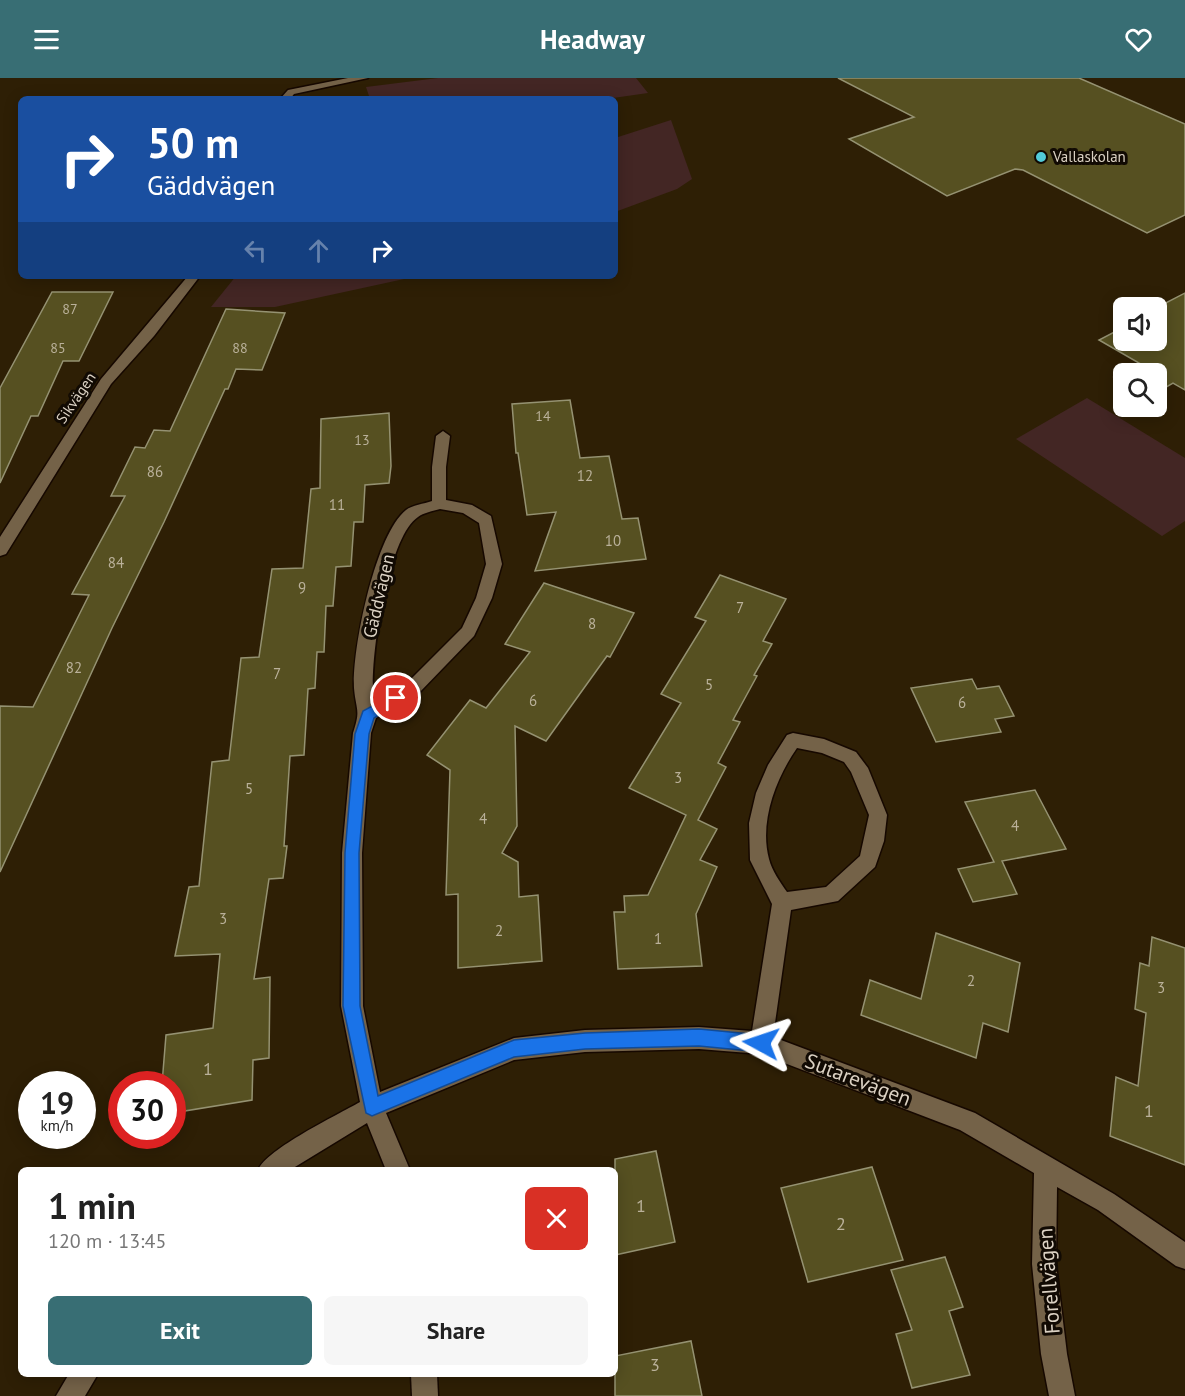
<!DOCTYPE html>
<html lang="en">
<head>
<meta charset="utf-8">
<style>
  :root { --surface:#fff; --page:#f6f6f6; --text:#222; --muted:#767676; --accent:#386e74 }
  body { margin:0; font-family:"PT Sans",sans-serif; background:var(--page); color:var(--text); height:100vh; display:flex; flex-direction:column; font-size:22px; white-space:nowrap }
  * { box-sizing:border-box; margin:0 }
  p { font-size:20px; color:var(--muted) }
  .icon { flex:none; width:33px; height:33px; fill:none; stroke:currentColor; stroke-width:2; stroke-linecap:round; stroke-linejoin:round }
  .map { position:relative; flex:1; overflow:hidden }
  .panel { position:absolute; left:18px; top:1089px; width:600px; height:210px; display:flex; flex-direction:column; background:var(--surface); border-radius:9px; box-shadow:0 3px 15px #0003 }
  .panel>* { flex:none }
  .top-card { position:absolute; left:18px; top:18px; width:600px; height:183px; border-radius:9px; box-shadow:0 3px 15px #0003; background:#1a4fa0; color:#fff; overflow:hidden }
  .buttons { position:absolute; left:1113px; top:219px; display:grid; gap:12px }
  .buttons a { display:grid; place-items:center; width:54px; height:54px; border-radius:9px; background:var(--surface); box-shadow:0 3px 15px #0003; font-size:30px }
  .speed { position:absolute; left:18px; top:993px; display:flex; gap:12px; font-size:30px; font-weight:700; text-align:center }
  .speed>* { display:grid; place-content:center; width:78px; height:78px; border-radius:50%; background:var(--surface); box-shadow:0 3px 15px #0003; line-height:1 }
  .speed small { font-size:15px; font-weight:400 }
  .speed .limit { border:9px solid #d22; background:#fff; color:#111 }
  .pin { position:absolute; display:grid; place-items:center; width:51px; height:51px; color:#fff; margin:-26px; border:3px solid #fff; border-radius:50%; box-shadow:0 2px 6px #0007 }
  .me { position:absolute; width:66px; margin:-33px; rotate:275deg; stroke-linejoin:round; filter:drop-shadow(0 0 4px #0008) }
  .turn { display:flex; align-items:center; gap:21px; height:126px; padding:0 30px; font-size:27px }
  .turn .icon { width:78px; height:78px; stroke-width:2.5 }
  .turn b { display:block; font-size:42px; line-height:51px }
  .lanes { display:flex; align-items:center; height:57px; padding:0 30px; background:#0003; justify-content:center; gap:30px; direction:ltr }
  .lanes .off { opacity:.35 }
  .round { display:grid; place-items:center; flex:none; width:63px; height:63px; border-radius:9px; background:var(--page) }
  .head { display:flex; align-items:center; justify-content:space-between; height:102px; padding:0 30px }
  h1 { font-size:36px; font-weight:700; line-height:45px }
  .cta { display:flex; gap:12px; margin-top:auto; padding:12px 30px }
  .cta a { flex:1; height:69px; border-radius:9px; background:var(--accent); color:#fff; font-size:24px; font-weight:700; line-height:69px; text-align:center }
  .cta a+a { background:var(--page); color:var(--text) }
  header { display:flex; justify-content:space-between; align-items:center; height:78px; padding:0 30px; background:var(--accent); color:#fff; font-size:27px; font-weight:700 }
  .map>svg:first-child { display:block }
  .green { fill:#432624 }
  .building { fill:#565021; stroke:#959272; stroke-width:1.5 }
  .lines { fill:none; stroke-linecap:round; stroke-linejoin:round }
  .minor-casing { stroke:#160800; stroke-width:3 }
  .minor { fill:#746248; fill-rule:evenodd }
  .route { fill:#1a73e8; stroke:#114b97; stroke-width:1.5 }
  .poi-dot { fill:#52cbd9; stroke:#110a03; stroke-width:2 }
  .labels { text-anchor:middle; stroke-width:6; stroke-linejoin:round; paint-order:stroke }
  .far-number-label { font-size:14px; fill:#bab19a }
  .far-poi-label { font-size:15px; fill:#dbd1c3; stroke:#110a03; text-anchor:start }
  .far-street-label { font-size:15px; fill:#dbd1c3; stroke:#110a03 }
  .number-label { font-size:15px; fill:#bab19a }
  .street-label { font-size:18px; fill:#dbd1c3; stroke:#110a03 }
  .near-number-label { font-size:18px; fill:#bab19a }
  .near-street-label { font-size:21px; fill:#dbd1c3; stroke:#110a03 }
</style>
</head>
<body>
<header><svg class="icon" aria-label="menu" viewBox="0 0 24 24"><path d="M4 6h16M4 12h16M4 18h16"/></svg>Headway<svg class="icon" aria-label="heart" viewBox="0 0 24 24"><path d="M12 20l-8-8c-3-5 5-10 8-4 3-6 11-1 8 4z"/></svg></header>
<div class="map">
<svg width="1185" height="1318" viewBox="0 0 1185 1318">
  <rect width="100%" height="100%" fill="#2e1f05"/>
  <g class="green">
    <polygon points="438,0 636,0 648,15 606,21 370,21 366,9"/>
    <polygon points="671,42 692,101 677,111 615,134 615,60"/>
    <polygon points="236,198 418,198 275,229 211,229"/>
    <polygon points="1087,320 1185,380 1185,443 1162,458 1016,361"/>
  </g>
  <g class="building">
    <polygon points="838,0 1079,0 1185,46 1185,137 1147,155 1023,92 1015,91 947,118 849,61 914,39"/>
    <polygon points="52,214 113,214 79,283 63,283 38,338 31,338 0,405 0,310"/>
    <polygon points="1185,215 1185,312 1173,305 1156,315 1156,296 1124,296 1124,305 1114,299 1139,285 1099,262 1124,249 1124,262 1156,262 1156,230"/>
    <polygon points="226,231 285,235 262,292 236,291 228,311 225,311 164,444 112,550 0,794 0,628 33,629 89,517 72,516 125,418 111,418 135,369 145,370 154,352 170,353"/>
    <polygon points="570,322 580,380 609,378 622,441 638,440 646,481 535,493 556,434 527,437 518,375 516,375 512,326"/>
    <polygon points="389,335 391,388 389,405 365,407 363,444 354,444 351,488 336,489 333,528 326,528 324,574 317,574 315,610 308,611 304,677 290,678 284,768 287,768 283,800 269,801 254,901 270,899 269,980 253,982 252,1022 172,1035 172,1006 162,1006 166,957 213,950 220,876 175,878 189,809 199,808 212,684 229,682 241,580 259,579 272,491 303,490 311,411 320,410 321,341"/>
    <polygon points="720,497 786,521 763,563 772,566 754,597 757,598 733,642 740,644 718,685 726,689 698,742 717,751 700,782 717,789 696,836 702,888 618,891 614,834 625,834 624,818 648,817 686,737 629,710 681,625 661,616 706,543 695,539"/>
    <polygon points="544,505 634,535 610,579 607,578 546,663 515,648 517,748 502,775 518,784 519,819 538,817 542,883 458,890 458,816 446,817 450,692 427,677 470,622 486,630 530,574 505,566"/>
    <polygon points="972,601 977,611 999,608 1014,638 995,641 1001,654 936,664 911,610"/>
    <polygon points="1035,712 1066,771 1002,783 1017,816 973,824 958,791 994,784 965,724"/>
    <polygon points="936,855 1020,885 1008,954 983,945 976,980 861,937 870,902 921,921"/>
    <polygon points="1152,859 1185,870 1185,1087 1110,1058 1116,999 1138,1008 1146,935 1135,931 1140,885 1149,888"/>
    <polygon points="656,1073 675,1164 615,1177 615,1081"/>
    <polygon points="872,1089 903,1182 808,1204 781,1110"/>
    <polygon points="945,1179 963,1229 949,1233 970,1297 912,1310 896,1256 912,1252 891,1192"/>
    <polygon points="691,1263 702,1318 615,1318 615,1278"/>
  </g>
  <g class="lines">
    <defs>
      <g id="minor">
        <polygon points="348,0 368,0 294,16 290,21 280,21 288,12"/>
        <polygon points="188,198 200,198 154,258 111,306 6,476 0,478 0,459 101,301"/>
        <path d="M443,353L450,358L446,389V422L472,427L491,438L502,486L492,520L474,558L417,617L376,640L371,655L362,775L363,928L380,1014L514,960L585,952L699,949L752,953L772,826L750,782L749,745L756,715L768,687L787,657L793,655L824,661L856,674L868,690L887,737L884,763L875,789L838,823L791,832L773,959L975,1035L1114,1116L1185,1164V1191L1176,1188L1098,1132L1057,1109L1056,1186L1067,1276L1075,1318H1049L1041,1276L1032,1186L1034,1095L960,1052L761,976L699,971L585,974L514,982L386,1035L410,1092H386L367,1045L290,1092H258C267,1071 337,1037 360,1024L341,928L342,775L353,655C361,631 356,633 354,610C352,571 375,457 406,432C412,427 424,426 432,423V389L436,358ZM440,431L463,435L479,445L486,486L476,520L462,550L405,607L374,624C368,589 387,459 418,439C423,435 433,433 440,431ZM797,670L822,675L844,684L851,694L869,737L860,778L826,809L787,814C780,804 772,793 769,781C759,744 776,700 797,670Z"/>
        <polygon points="69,1296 98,1296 85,1318 56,1318"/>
        <polygon points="411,1296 437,1296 438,1318 412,1318"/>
      </g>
    </defs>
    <use href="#minor" class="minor-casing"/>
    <use href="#minor" class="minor"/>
  </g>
  <polygon class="route" points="396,615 401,617 403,620 401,624 374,640 369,656 359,775 360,928 378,1018 514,962 585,955 699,951 761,957 767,960 769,965 767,971 761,974 699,968 585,971 514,979 372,1038 366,1035 343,928 345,775 355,656 363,633"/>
  <circle class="poi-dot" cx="1041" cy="79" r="6"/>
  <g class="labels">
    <g class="far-number-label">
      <text x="70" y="236">87</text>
      <text x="58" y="275">85</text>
      <text x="240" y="275">88</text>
      <text x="543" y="343">14</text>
      <text x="362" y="367">13</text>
    </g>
    <g class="far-poi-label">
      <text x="1053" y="84">Vallaskolan</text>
    </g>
    <g class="far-street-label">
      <text transform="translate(76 320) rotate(-56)" y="5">Sikvägen</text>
    </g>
    <g class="number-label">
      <text x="155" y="399">86</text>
      <text x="585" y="403">12</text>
      <text x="337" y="432">11</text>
      <text x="613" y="468">10</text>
      <text x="116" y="490">84</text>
      <text x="302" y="515">9</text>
      <text x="740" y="535">7</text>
      <text x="592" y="551">8</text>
      <text x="74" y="595">82</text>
      <text x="277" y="601">7</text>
      <text x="709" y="612">5</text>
      <text x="533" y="628">6</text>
      <text x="962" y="630">6</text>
      <text x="678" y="705">3</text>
      <text x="249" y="716">5</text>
      <text x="483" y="746">4</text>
      <text x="1015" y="753">4</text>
      <text x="223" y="846">3</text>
      <text x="499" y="858">2</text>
      <text x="658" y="866">1</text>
      <text x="971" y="908">2</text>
      <text x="1161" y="915">3</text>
    </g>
    <g class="street-label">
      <text transform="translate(379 518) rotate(-77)" y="6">Gäddvägen</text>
    </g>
    <g class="near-number-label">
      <text x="208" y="997">1</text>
      <text x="1149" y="1039">1</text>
      <text x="641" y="1134">1</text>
      <text x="841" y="1152">2</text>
      <text x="655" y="1293">3</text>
    </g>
    <g class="near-street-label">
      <text transform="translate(858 1002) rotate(21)" y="7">Sutarevägen</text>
      <text transform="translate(1049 1203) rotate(-94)" y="7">Forellvägen</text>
    </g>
  </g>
</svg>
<div class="buttons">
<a><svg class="icon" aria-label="sound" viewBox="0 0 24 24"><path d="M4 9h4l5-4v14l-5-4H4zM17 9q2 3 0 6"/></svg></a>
<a><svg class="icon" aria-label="search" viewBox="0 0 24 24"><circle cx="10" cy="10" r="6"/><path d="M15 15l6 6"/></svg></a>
</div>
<div class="speed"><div>19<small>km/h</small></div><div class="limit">30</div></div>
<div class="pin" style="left:396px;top:620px;background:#d93025"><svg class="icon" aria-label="arrive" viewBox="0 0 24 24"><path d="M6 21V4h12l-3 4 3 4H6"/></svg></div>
<svg class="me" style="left:761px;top:965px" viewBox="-20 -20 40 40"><path d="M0-17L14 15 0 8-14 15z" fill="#1a73e8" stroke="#fff" stroke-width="4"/></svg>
<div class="top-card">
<div class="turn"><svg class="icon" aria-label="right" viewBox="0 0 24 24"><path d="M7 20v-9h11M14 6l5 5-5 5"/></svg><div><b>50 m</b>Gäddvägen</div></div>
<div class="lanes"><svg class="icon off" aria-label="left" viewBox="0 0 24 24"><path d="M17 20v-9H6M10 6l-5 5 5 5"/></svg><svg class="icon off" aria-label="ahead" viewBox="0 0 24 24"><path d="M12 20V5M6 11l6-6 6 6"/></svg><svg class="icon" aria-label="right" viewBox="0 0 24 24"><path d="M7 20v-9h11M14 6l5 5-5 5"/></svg></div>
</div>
<section class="panel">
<div class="head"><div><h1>1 min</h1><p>120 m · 13:45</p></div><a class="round" style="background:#d93025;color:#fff"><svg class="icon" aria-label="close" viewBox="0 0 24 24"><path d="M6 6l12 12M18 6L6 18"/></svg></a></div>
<div class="cta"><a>Exit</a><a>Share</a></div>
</section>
</div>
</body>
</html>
